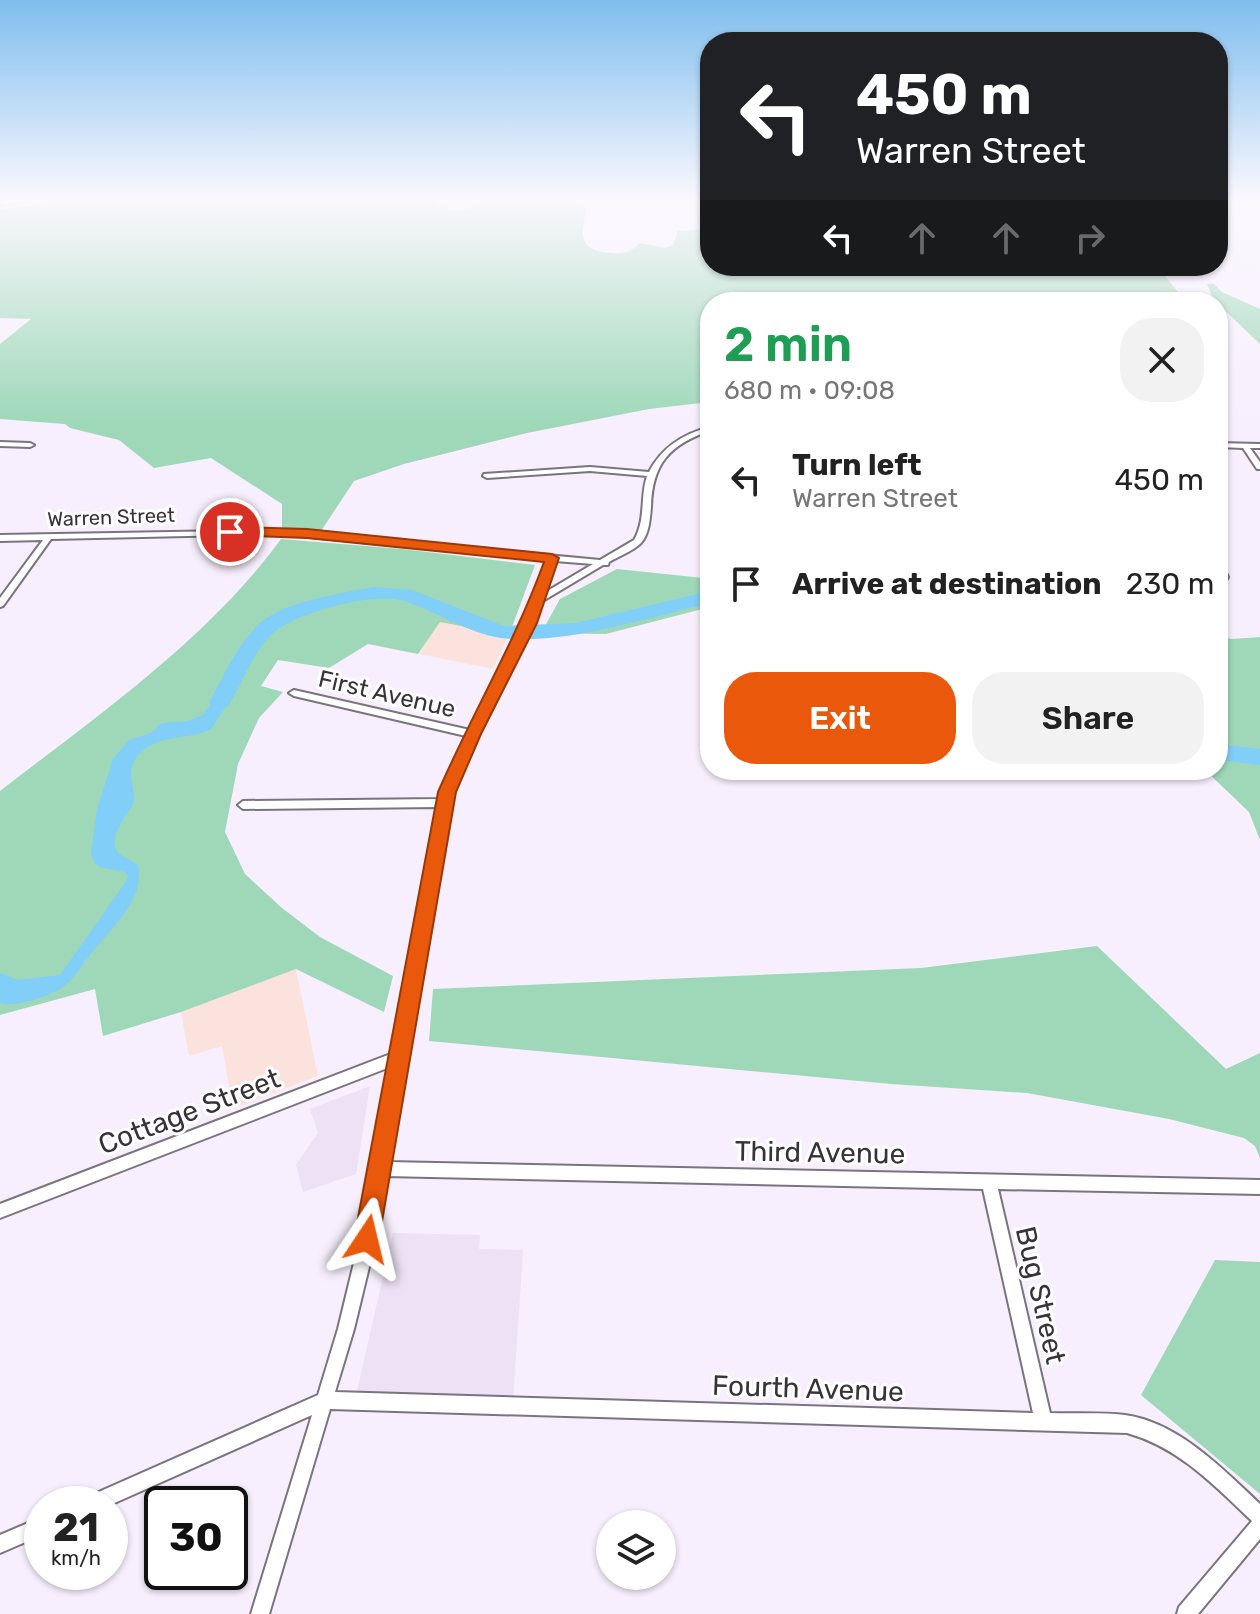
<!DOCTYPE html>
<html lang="en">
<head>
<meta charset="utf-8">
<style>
  :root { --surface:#fff; --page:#f2f2f2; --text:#222; --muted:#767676; --accent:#ea580c }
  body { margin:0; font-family:Rubik,sans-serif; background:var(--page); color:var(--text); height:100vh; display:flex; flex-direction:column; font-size:30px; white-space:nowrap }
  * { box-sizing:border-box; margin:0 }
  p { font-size:26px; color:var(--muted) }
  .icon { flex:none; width:44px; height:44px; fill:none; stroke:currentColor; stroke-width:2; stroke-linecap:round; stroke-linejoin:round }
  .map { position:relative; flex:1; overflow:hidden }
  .drawer { position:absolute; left:700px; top:292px; width:528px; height:488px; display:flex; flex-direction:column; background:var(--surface); border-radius:32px; box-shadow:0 2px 6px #0004 }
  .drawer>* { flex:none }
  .hud { position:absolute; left:700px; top:32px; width:528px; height:244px; border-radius:32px; box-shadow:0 2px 6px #0004; background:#202124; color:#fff; overflow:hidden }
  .fabs { position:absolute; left:596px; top:1510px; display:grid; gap:16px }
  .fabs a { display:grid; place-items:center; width:80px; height:80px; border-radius:50%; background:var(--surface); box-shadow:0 2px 6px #0004; font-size:40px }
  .speed { position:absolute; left:24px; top:1486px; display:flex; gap:16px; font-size:40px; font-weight:700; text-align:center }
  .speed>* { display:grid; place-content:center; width:104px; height:104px; border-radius:50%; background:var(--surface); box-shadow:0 2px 6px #0004; line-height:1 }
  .speed small { font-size:20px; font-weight:400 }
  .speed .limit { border:4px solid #111; border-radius:12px; background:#fff; color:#111 }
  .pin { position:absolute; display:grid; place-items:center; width:68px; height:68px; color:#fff; margin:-34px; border:4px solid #fff; border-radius:50%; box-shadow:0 2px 8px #0007 }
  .me { position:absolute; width:88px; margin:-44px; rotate:10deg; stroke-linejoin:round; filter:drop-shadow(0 0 6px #0008) }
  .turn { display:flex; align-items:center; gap:28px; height:168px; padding:0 24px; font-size:36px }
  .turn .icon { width:104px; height:104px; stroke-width:2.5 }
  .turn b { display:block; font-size:56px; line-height:68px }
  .lanes { display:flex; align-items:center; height:76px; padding:0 24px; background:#0003; justify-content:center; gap:40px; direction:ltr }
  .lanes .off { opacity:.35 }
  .round { display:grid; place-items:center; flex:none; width:84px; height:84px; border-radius:32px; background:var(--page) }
  .headline { display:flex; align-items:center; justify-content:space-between; height:136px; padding:0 24px }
  h1 { font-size:48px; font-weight:600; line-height:60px; color:#1e9e55 }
  .primary-button { display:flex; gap:16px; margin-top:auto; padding:16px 24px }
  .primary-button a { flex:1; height:92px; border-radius:32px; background:var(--accent); color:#fff; font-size:32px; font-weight:600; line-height:92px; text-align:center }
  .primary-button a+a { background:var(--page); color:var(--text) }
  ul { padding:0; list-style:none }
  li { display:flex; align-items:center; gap:24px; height:104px; padding:0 24px }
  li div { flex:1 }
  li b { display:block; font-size:30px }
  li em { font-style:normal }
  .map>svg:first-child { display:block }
  .built { fill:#ede1f5 }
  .industrial { fill:#fce2dd }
  .green { fill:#9ed8b9 }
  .water { fill:#81cef8 }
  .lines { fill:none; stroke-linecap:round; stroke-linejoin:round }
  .river { fill:#81cef8; fill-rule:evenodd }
  .minor-casing { stroke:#7a747f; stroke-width:4 }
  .minor { fill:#fff; fill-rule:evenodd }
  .rail { stroke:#96909a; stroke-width:2; stroke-dasharray:6 3; stroke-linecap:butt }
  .route { fill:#ea580c; stroke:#983908; stroke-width:2 }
  .labels { text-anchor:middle; stroke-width:6; stroke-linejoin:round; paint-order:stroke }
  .far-street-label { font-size:20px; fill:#373339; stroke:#fff }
  .street-label { font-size:24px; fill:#373339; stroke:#fff }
  .near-street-label { font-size:28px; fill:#373339; stroke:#fff }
</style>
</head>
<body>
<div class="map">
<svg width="1260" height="1614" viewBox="0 0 1260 1614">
  <rect width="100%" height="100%" fill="#f7effd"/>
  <g class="built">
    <polygon points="370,1086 356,1174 303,1192 296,1165 318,1133 310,1109"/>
    <polygon points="393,1233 480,1235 479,1249 523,1250 513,1401 356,1395"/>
  </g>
  <g class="industrial">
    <polygon points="440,621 509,635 493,669 419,654"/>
    <polygon points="296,969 318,1076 233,1109 222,1046 189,1056 181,1012"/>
  </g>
  <g class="green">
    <path d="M99,199H435V203C460,218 476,203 501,199C523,196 569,197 587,208C580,235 579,251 611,253C624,254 630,252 640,243L665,248L673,245L678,231L710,229V266H1157L1186,302H710V402L649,409L527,433L404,464L354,481L321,531L282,529V504L211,458L154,468L119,440L70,428L65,424L0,419V344L31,319L0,318V209Z"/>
    <polygon points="1214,284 1222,292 1260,309 1260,344 1214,300 1207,284"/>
    <path d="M281,539L402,549L535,565L509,635L440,622L418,654L368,644L329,668L278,660L261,686L283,692L259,718L238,764L225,832L245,874L282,908L320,937L393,976L384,1012L296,969L181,1012L103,1036L95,989L0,1015V791C98,715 207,640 281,539Z"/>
    <polygon points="617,569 703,578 710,575 710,607 606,634 541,633 560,599"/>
    <polygon points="1218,636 1232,639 1260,637 1260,840 1249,812 1205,770 1218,770"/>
    <polygon points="1097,946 1226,1069 1260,1053 1260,1158 1255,1146 1244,1138 1169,1119 1027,1093 891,1084 429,1041 433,989 921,968"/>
    <polygon points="1215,1260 1260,1262 1260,1494 1141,1395"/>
  </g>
  <path class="water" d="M238,666L226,706L211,729C190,740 165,734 145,749C118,770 140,788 132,806C126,818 112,831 115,846C117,857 130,858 138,865C146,898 112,928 93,951C82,964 75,979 60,989C46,997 15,1008 0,1003V973L18,980L60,975L125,883L128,876L125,872L100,867L95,864L91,853L97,809L113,759L129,740L151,733L162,723L188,721L203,715Z"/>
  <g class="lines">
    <g class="river">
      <path d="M374,587L412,590L504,626L576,623L710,591V603C649,617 562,646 501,638C467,633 436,611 404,601C375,591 294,613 272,634C252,653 242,684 228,707H212L209,702C223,677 236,648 256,627C280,601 340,594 374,587Z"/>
      <polygon points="1218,744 1260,749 1260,765 1218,760"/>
    </g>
    <defs>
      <g id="minor">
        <path d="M710,427V431C669,444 652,465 651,507C650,519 649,534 641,543C633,551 619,556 609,562L608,565H603L541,602L534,623L469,751L452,792L387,1162L1260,1180V1194L998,1189L1050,1413C1075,1414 1101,1412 1125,1415C1178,1422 1224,1470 1260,1504V1539L1198,1614H1177L1179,1607L1252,1521C1214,1485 1178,1447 1127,1433L330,1409L269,1614H251L312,1415L110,1505L82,1504L85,1498L318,1395L338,1329L353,1267L390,1067L0,1218V1204L393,1053L439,807L243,809L238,805L243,801L440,799L442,792L466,736L294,696L289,693L294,690L470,730L524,623L547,560L280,534L51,539L3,606L0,607V598L43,540L0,541V535L280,530L600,560L634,540C646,520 640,497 647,476L590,471L487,478L483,476L484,474L590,467L649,472C662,447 683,434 710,427ZM555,561L593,564L544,593ZM385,1176L983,1189L1033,1413L335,1392L354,1329L369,1267Z"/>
        <polygon points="0,442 30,443 34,445 30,447 0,446"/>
        <polygon points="1218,443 1260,444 1260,448 1250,448 1260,462 1260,469 1257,469 1243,448 1218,447"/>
        <polygon points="1218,562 1221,563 1228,577 1227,579 1221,579 1220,577"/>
        <polygon points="42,1517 42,1535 0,1553 0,1535"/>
      </g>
    </defs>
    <use href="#minor" class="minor-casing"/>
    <use href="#minor" class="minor"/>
    <polyline class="rail" points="0,206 45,199"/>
  </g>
  <linearGradient id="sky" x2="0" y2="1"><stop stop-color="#7fbeee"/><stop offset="0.47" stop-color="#fbf8fe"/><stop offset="1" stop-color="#fbf8fe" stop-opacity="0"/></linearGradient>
  <rect width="1260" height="424" fill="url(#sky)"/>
  <path class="route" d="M230,527L307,529L552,554L559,558L537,623L481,734L456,792L379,1239L376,1248L367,1251L358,1248L354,1239L438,792C472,714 515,642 544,562L307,538L225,535L223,532Z"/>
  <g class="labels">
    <g class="far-street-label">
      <text transform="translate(111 517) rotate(-2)" y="7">Warren Street</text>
    </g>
    <g class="street-label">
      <text transform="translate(387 694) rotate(13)" y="8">First Avenue</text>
    </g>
    <g class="near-street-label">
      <text transform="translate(189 1111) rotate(-21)" y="10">Cottage Street</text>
      <text transform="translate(820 1152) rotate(1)" y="10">Third Avenue</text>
      <text transform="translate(1041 1295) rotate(77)" y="10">Bug Street</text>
      <text transform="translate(808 1388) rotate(2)" y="10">Fourth Avenue</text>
    </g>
  </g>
</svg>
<div class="fabs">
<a><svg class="icon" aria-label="layers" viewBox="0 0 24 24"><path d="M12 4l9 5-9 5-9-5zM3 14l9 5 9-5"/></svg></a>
</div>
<div class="speed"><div>21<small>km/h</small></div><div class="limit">30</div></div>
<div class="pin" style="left:230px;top:532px;background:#d93025"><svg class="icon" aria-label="arrive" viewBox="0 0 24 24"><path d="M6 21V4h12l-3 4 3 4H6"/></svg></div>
<svg class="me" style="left:367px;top:1239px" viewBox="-20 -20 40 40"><path d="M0-17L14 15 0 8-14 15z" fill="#ea580c" stroke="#fff" stroke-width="4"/></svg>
<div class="hud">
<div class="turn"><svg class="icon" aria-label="left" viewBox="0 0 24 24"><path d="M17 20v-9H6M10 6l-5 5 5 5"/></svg><div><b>450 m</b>Warren Street</div></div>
<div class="lanes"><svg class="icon" aria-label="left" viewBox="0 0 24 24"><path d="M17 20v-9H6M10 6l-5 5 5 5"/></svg><svg class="icon off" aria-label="ahead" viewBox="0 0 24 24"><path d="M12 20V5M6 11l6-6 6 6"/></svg><svg class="icon off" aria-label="ahead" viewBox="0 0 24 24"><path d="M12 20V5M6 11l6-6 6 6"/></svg><svg class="icon off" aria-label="right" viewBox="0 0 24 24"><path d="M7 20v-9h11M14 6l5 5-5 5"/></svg></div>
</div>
<section class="drawer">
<div class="headline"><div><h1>2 min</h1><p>680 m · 09:08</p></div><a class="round"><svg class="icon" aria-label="close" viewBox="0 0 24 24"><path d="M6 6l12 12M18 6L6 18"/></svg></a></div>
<ul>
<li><svg class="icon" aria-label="left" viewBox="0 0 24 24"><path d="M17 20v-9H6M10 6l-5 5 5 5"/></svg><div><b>Turn left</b><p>Warren Street</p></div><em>450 m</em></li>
<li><svg class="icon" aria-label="arrive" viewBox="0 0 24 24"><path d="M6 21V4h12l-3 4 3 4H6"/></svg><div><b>Arrive at destination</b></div><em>230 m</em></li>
</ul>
<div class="primary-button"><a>Exit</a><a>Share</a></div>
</section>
</div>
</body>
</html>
